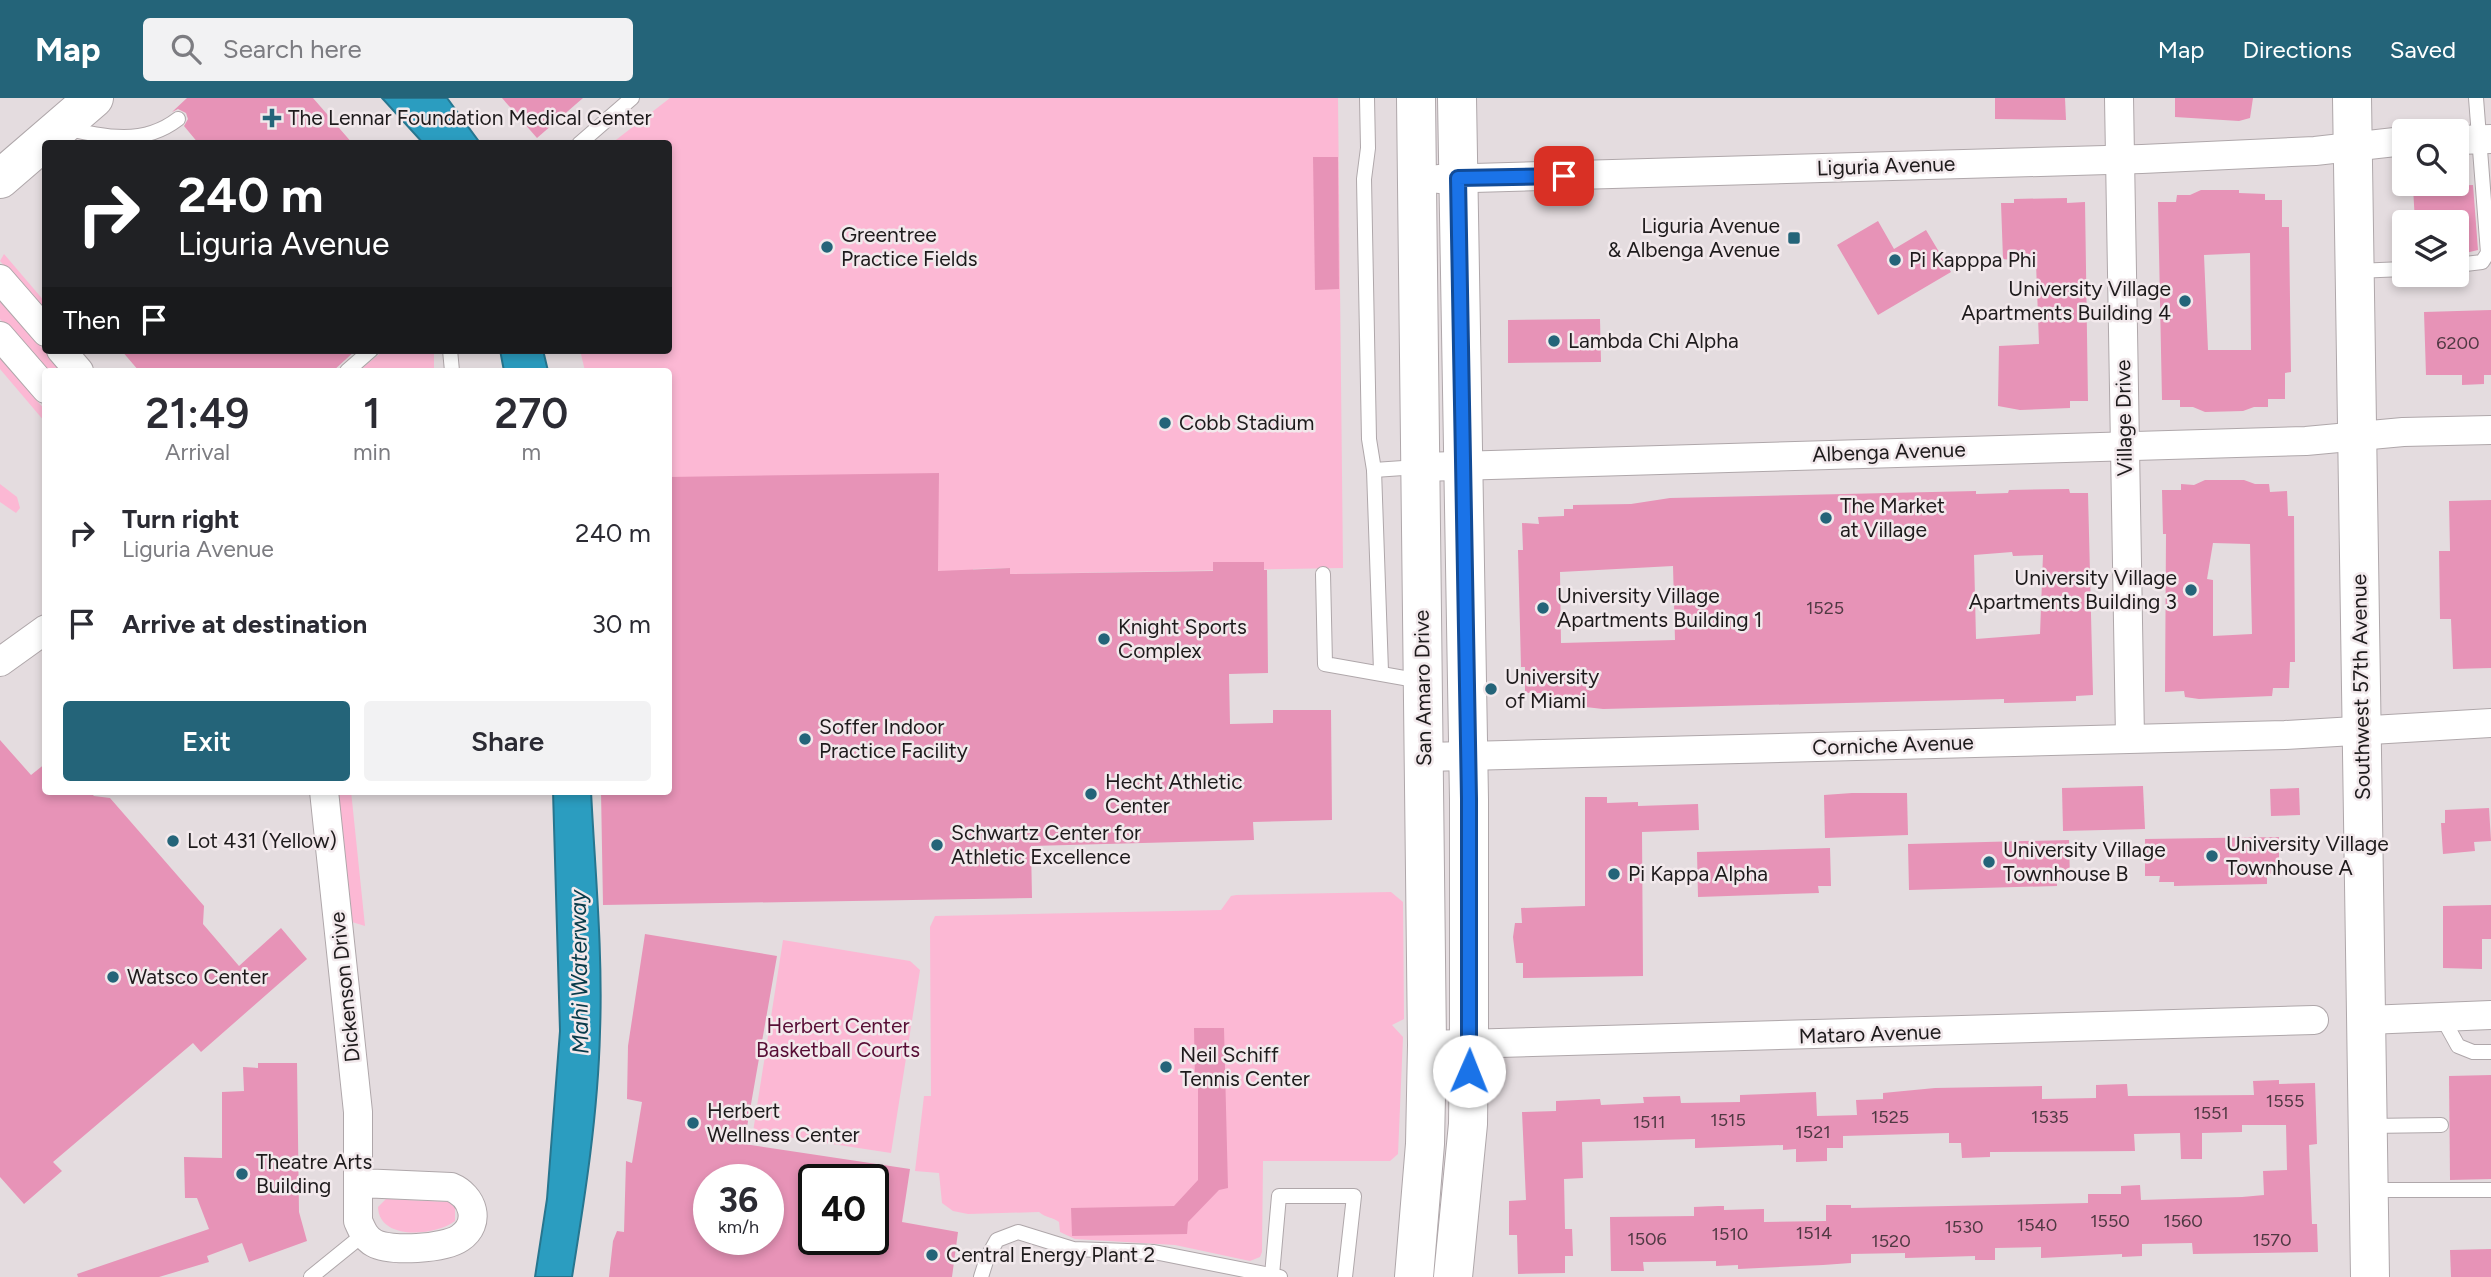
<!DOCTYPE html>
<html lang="en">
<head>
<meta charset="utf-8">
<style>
  :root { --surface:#fff; --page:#f2f2f3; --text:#2b2b33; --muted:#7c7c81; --accent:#246479 }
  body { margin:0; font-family:Figtree,sans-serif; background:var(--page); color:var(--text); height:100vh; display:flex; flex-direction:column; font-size:26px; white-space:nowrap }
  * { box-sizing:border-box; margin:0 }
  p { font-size:23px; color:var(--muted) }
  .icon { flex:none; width:38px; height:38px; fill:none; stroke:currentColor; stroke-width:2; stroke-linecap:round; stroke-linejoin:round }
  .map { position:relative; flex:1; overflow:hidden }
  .sheet { position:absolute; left:42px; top:270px; width:630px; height:427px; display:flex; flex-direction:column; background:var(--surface); border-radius:7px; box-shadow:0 4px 10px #0003 }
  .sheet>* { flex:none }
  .guide { position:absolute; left:42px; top:42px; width:630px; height:214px; border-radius:7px; box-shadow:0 4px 10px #0003; background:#202124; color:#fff; overflow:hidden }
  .controls { position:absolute; left:2392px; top:21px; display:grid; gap:14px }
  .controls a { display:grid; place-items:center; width:77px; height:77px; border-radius:7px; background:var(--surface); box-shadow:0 4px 10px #0003; font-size:35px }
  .speed { position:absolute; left:693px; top:1066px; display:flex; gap:14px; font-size:35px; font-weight:700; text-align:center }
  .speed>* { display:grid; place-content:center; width:91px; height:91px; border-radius:50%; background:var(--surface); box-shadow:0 4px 10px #0003; line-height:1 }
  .speed small { font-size:18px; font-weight:400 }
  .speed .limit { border:4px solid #111; border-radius:10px; background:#fff; color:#111 }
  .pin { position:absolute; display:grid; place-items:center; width:60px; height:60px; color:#fff; margin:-30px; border-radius:14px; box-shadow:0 4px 10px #0006 }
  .me { position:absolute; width:77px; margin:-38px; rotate:1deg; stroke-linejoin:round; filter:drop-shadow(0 0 5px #0008) }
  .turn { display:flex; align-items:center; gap:24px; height:147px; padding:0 21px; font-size:32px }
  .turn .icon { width:91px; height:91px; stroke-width:2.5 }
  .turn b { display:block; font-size:49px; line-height:60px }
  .then { display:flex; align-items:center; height:66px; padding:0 21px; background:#0003; gap:14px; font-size:26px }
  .eta { display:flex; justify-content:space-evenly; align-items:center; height:119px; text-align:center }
  .eta b { font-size:42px; font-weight:600; line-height:49px }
  .primary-button { display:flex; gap:14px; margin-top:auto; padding:14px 21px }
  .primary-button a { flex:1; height:80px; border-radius:7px; background:var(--accent); color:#fff; font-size:28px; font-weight:600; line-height:80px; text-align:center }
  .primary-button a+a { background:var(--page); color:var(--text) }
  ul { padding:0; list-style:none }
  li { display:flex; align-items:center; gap:21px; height:91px; padding:0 21px }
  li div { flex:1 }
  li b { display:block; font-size:26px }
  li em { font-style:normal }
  header { display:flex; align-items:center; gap:42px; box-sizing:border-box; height:98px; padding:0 35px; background:var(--accent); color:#fff }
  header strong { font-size:33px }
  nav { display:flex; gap:38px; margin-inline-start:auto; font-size:24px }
  .search { width:490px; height:63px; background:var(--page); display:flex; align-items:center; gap:18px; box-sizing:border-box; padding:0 24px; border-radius:7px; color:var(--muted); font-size:26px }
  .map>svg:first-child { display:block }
  .green { fill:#fcb8d4 }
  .water { fill:#2b9dc0; stroke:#27768f; stroke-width:2 }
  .building { fill:#e793b7; fill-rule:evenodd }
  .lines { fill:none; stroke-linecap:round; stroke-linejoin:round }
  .lane-casing { stroke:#afa7aa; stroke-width:16 }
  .street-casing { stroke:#afa7aa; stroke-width:30 }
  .secondary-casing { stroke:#afa7aa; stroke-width:40 }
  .lane { stroke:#fff; stroke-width:14 }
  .street { stroke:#fff; stroke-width:28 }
  .secondary { stroke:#fff; stroke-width:38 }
  .route-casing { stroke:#114b97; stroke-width:18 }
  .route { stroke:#1a73e8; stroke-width:12 }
  .poi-dot { fill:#246479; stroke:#f2e9ec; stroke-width:2.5 }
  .labels { text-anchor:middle; stroke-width:5; stroke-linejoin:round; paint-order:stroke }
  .number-label { font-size:18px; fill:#503943 }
  .poi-label { font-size:21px; fill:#1e1b1c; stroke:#f2e9ec; text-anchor:start }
  .street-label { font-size:21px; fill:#1e1b1c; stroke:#f2e9ec }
  .park-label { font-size:21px; fill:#570d35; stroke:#f2e9ec }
  .water-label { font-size:23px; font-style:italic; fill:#083a49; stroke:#f2e9ec }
</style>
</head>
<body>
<header>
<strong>Map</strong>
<div class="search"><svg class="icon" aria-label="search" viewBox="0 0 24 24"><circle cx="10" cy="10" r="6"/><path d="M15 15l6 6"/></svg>Search here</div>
<nav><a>Map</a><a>Directions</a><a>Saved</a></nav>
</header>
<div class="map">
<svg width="2491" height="1179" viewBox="0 0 2491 1179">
  <rect width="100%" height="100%" fill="#e4dcdf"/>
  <g class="green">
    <polygon points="670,0 1338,0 1343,470 1010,476 1009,470 973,471 973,478 669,455 668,273 585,273 580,252 668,252 668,46 612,45"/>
    <polygon points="4,156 45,204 45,215 0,163"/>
    <polygon points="0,202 62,273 45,273 0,221"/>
    <polygon points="384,252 434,252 434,273 359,273"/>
    <polygon points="0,260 45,312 45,324 0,271"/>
    <polygon points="0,386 17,399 20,410 16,415 0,404"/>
    <polygon points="337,693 351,693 365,828 352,824"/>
    <path d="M1391,794L1403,804L1404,921L1392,927L1403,939L1398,1056L1390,1063H1263L1262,1154L1260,1159L1250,1163L1175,1147L1075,1141L1060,1134L1059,1124C1053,1119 1046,1120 1039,1114L968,1116L953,1113L942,1105L939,1075L915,1073L924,998H931L930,829L935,818L1221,812L1231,798L1236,797Z"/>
    <polygon points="783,842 910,863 920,872 891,1055 753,1034"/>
    <path d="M386,1101L449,1104L455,1110V1123C435,1138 379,1143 378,1109Z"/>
  </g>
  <g class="water">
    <polygon points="382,0 447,0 480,45 423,45"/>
    <polygon points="500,252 543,252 548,273 504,273"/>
    <path d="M553,693H591C595,773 603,854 600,934C598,1016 585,1098 572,1179H535L547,1101L560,933Z"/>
  </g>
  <g class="building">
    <polygon points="187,0 313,0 353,46 199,46 184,28 188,21 186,15 178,11 172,14"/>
    <polygon points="502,0 583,0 537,40"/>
    <polygon points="1995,0 2065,0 2066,22 1995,21"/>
    <polygon points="2175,0 2253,0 2250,20 2239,23 2175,19"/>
    <polygon points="1313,59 1338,59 1339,191 1315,192"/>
    <polygon points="2473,87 2478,152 2457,157 2457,124 2415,124 2413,89"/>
    <path d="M2201,92H2239V95L2265,96V102H2282V129H2289L2291,274L2285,275V301H2268V309H2254L2243,313L2205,314L2193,309H2180V302H2162L2158,104H2176L2177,97H2190ZM2250,155L2251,252H2208L2204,157Z"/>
    <polygon points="2067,100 2067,105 2085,104 2088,303 2070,303 2070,310 2020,312 1998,308 1999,248 2039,246 2036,165 2003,161 2001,105 2014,105 2014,101"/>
    <polygon points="1878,123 1894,151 1926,132 1951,174 1878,217 1837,147"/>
    <polygon points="2491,212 2491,277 2484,277 2484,286 2462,287 2462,277 2426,277 2424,214"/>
    <polygon points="1600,221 1601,264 1508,265 1508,222"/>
    <polygon points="121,252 356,252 333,273 139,273"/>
    <polygon points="939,375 938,473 1010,470 1010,476 1213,473 1213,464 1264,464 1264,472 1267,472 1268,575 1229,576 1230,626 1273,625 1273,612 1331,612 1332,722 1253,724 1254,742 1031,748 1032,800 603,807 601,693 668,693 668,379"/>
    <path d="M2205,382H2244L2255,386H2269L2270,394L2287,393L2288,418H2294L2295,564H2290L2289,590H2273L2272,598L2199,601L2185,599L2184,593L2165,594L2166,436H2163L2162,392H2181V386L2194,387ZM2213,445L2250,446L2252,536L2213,538V482L2207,481Z"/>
    <path d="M2069,391L2070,395H2088L2093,597L2076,598V603L2004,605V601L1603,611L1568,607V602H1542V595H1525V569H1521L1518,452H1523L1522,425L1539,426L1538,419L1564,418V411H1573V407L1631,406L1670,400L1976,393V396L2008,395L2009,392ZM2012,454L2013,458L2043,457L2040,536L1976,541L1974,457ZM1673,468L1675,542L1561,545L1560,474Z"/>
    <polygon points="2491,402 2491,570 2453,571 2451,521 2440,521 2439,453 2450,453 2449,403"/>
    <polygon points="0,642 31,677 46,665 46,693 89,693 94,698 110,700 204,808 203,826 239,868 281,830 307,861 201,954 193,945 53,1064 62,1073 24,1106 0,1079"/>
    <polygon points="2143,688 2145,731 2063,733 2062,690"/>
    <polygon points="2299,690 2300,717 2271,718 2270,691"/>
    <polygon points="1852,695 1907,695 1908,737 1825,740 1824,697"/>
    <polygon points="1585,699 1607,699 1607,705 1638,704 1638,708 1698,706 1699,732 1642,734 1643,878 1523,880 1523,865 1516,865 1513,839 1515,825 1522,825 1521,810 1585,808"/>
    <polygon points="2489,710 2491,743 2474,744 2475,753 2443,756 2441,725 2445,725 2445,712"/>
    <polygon points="2279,739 2279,775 2267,776 2267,786 2174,788 2174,784 2159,784 2160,778 2145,778 2145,741"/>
    <polygon points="2069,742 2070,782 2057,782 2057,788 1909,792 1908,746"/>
    <polygon points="1830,750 1831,788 1818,788 1819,795 1698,799 1697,754"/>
    <polygon points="2491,807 2491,841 2482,841 2482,871 2443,870 2443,808"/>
    <path d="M645,836L777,858L744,1046L910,1071L902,1124L958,1134L952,1179H609L613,1143L617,1133L624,1134L626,1063L632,1065L642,1004L627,1001L628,948ZM709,1082H768V1141H709ZM814,1082H873V1141H814Z"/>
    <polygon points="1194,930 1224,930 1228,1090 1219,1092 1188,1124 1187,1136 1072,1138 1071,1110 1174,1108 1198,1082 1198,982 1195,982"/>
    <polygon points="258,965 297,965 299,1114 307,1143 249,1164 242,1145 207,1158 209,1164 159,1179 78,1179 77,1176 209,1131 197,1100 185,1100 184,1059 222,1060 222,994 244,993 243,969 258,970"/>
    <polygon points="2491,977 2491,1081 2450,1082 2449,978"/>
    <polygon points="2279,982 2279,986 2315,985 2317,1046 2309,1047 2312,1126 2317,1126 2318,1154 2193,1156 2192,1145 2142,1146 2142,1158 2122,1159 2122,1156 2041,1160 2041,1149 1995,1150 1995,1162 1975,1162 1975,1158 1905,1160 1905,1155 1851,1156 1851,1165 1823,1167 1738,1171 1738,1167 1716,1168 1716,1163 1643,1164 1644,1173 1611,1173 1610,1119 1694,1118 1694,1109 1718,1108 1724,1108 1724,1112 1764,1111 1764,1124 1826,1123 1826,1107 1851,1107 1851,1110 2088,1105 2088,1096 2121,1096 2121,1088 2140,1087 2141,1102 2242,1099 2264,1097 2263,1073 2287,1072 2286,1027 2242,1027 2242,1034 2202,1035 2202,1061 2181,1061 2180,1035 2134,1036 2135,1053 1990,1054 1990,1059 1962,1060 1961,1045 1949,1045 1949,1035 1843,1038 1843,1050 1827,1050 1827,1063 1796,1064 1796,1051 1783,1052 1783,1047 1695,1050 1695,1041 1582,1044 1583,1080 1564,1081 1565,1131 1572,1131 1573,1158 1565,1158 1565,1175 1518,1176 1517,1137 1509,1137 1509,1103 1526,1102 1522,1014 1556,1013 1556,1003 1600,1001 1601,1007 1644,1005 1643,999 1680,998 1681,1005 1740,1004 1740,997 1816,994 1817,1018 1857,1017 1856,1002 1883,1001 1883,995 1935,990 2042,988 2042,1001 2096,1000 2096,987 2127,986 2128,998 2254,997 2253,983"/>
    <polygon points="2491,1151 2491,1179 2451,1179 2450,1152"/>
  </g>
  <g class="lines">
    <defs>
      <g id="lane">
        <polyline points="1367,0 1368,50 1364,81 1369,341 1374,372 1381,573"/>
        <path d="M65,30C105,39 143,48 178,21"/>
        <polyline points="579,46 632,0"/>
        <polyline points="2457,167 2482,164 2488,155 2476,0"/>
        <polyline points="2356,173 2404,171"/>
        <polyline points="450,252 452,273"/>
        <polyline points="347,273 371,252"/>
        <polyline points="1374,372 1418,369"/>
        <polyline points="1323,476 1325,566 1421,583"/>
        <polyline points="2442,919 2458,948 2473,954 2491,954"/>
        <polyline points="2369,1028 2441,1027"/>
        <polyline points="2370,1092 2491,1092"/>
        <polyline points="1272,1177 1279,1098 1354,1098 1345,1179"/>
        <polyline points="311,1179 364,1136"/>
        <polyline points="981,1179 987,1160 997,1142 1018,1134 1073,1151 1154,1154 1280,1179"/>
      </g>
      <g id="street">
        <polyline points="2119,0 2130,640"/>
        <polyline points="2457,42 2491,41"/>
        <polyline points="1439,81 2142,61 2315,53 2404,43"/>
        <polyline points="0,181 46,234"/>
        <polyline points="0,238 46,291"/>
        <polyline points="61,252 79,273"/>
        <polyline points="1421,369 2306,343 2403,334 2491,332"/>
        <polyline points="0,564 46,531"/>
        <polyline points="1425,659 2285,637 2491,625"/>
        <path d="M324,693L358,1014V1123C362,1132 365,1140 374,1145C390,1154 444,1151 460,1140C482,1125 473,1098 451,1089L360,1085"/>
        <polyline points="2367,922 2491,917"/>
        <polyline points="1427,947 2314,922"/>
      </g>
      <g id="secondary">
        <polyline points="2352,0 2370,1179"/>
        <polyline points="0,81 94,0"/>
        <polyline points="1414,1179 1425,1046 1427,947 1416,0"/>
        <polyline points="1453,1179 1468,1026 1469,947 1469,701 1457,0"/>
      </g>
    </defs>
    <use href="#lane" class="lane-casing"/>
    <use href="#street" class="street-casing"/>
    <use href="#secondary" class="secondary-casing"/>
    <use href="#lane" class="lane"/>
    <use href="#street" class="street"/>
    <use href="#secondary" class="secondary"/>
  </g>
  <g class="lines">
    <defs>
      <polyline id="route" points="1469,973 1469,701 1458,80 1564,78"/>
    </defs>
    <use href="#route" class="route-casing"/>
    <use href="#route" class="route"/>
  </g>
  <g class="poi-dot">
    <path d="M268.5 9.5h7v7h7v7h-7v7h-7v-7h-7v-7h7z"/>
    <rect x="1787" y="133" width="14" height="14" rx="3.5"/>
    <circle cx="827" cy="149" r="7"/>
    <circle cx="1895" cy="162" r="7"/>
    <circle cx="2185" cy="203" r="7"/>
    <circle cx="1554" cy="243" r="7"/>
    <circle cx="1165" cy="325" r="7"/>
    <circle cx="1826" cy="420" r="7"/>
    <circle cx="2191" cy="492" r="7"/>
    <circle cx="1543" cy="510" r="7"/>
    <circle cx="1104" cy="541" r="7"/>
    <circle cx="1491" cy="591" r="7"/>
    <circle cx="805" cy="641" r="7"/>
    <circle cx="1091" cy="696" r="7"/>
    <circle cx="173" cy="743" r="7"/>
    <circle cx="937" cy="747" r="7"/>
    <circle cx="2212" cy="758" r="7"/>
    <circle cx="1989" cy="764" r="7"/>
    <circle cx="1614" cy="776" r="7"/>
    <circle cx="113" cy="879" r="7"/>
    <circle cx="1166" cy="969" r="7"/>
    <circle cx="693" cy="1025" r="7"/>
    <circle cx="242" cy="1076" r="7"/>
    <circle cx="932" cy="1157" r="7"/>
  </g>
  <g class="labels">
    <g class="number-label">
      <text x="2458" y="251">6200</text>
      <text x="1825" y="516">1525</text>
      <text x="2285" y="1009">1555</text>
      <text x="2211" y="1021">1551</text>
      <text x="1890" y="1025">1525</text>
      <text x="2050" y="1025">1535</text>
      <text x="1728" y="1028">1515</text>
      <text x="1649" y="1030">1511</text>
      <text x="1813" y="1040">1521</text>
      <text x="2110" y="1129">1550</text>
      <text x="2183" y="1129">1560</text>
      <text x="2037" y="1133">1540</text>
      <text x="1964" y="1135">1530</text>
      <text x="1814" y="1141">1514</text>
      <text x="1730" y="1142">1510</text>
      <text x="1647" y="1147">1506</text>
      <text x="2272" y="1148">1570</text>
      <text x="1891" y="1149">1520</text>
    </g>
    <g class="poi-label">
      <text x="288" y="27">The Lennar Foundation Medical Center</text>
      <text x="1780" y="135" text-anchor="end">Liguria Avenue<tspan x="1780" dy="24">&amp; Albenga Avenue</tspan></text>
      <text x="841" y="144">Greentree<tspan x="841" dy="24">Practice Fields</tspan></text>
      <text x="1909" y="169">Pi Kapppa Phi</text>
      <text x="2171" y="198" text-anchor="end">University Village<tspan x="2171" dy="24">Apartments Building 4</tspan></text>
      <text x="1568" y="250">Lambda Chi Alpha</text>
      <text x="1179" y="332">Cobb Stadium</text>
      <text x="1840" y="415">The Market<tspan x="1840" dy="24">at Village</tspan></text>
      <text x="2177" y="487" text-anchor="end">University Village<tspan x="2177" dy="24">Apartments Building 3</tspan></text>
      <text x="1557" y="505">University Village<tspan x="1557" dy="24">Apartments Building 1</tspan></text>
      <text x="1118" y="536">Knight Sports<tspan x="1118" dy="24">Complex</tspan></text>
      <text x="1505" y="586">University<tspan x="1505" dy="24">of Miami</tspan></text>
      <text x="819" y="636">Soffer Indoor<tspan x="819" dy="24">Practice Facility</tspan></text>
      <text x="1105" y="691">Hecht Athletic<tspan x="1105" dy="24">Center</tspan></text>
      <text x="951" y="742">Schwartz Center for<tspan x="951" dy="24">Athletic Excellence</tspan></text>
      <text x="187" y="750">Lot 431 (Yellow)</text>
      <text x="2226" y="753">University Village<tspan x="2226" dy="24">Townhouse A</tspan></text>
      <text x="2003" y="759">University Village<tspan x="2003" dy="24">Townhouse B</tspan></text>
      <text x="1628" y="783">Pi Kappa Alpha</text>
      <text x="127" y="886">Watsco Center</text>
      <text x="1180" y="964">Neil Schiff<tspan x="1180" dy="24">Tennis Center</tspan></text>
      <text x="707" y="1020">Herbert<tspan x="707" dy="24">Wellness Center</tspan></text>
      <text x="256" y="1071">Theatre Arts<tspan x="256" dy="24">Building</tspan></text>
      <text x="946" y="1164">Central Energy Plant 2</text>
    </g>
    <g class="street-label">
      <text transform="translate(1886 68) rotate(-2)" y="7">Liguria Avenue</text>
      <text transform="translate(2124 320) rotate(-91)" y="7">Village Drive</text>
      <text transform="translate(1889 354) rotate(-2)" y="7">Albenga Avenue</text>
      <text transform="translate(2361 589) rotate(-91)" y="7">Southwest 57th Avenue</text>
      <text transform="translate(1423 590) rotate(-91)" y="7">San Amaro Drive</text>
      <text transform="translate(1893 647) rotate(-2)" y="7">Corniche Avenue</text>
      <text transform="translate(345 889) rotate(-96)" y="7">Dickenson Drive</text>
      <text transform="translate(1870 936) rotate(-2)" y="7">Mataro Avenue</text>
    </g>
    <g class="park-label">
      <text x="838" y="935">Herbert Center<tspan x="838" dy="24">Basketball Courts</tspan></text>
    </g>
    <g class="water-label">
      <text transform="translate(579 874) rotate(-91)" y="8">Mahi Waterway</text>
    </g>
  </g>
</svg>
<div class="controls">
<a><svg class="icon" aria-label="search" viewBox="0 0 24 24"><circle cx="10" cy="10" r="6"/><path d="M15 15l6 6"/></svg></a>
<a><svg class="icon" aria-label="layers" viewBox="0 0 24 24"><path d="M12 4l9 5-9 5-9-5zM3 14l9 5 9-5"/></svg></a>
</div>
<div class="speed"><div>36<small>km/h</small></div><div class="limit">40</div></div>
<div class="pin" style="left:1564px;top:78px;background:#d93025"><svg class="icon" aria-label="arrive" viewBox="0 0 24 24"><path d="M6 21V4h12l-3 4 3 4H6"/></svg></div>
<svg class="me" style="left:1469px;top:973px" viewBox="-20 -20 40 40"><circle r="19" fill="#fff"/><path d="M0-13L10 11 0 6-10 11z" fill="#1a73e8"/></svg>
<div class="guide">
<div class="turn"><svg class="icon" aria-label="right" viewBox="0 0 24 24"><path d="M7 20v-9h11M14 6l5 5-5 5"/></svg><div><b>240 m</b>Liguria Avenue</div></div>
<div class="then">Then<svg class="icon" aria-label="arrive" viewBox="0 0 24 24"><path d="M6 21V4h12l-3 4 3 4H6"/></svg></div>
</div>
<section class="sheet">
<div class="eta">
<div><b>21:49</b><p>Arrival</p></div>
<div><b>1</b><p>min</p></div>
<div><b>270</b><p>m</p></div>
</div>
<ul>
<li><svg class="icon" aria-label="right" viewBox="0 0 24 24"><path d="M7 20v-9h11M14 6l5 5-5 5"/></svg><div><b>Turn right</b><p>Liguria Avenue</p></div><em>240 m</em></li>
<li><svg class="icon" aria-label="arrive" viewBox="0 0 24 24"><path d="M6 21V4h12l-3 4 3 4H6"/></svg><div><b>Arrive at destination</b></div><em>30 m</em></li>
</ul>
<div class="primary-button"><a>Exit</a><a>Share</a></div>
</section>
</div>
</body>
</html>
